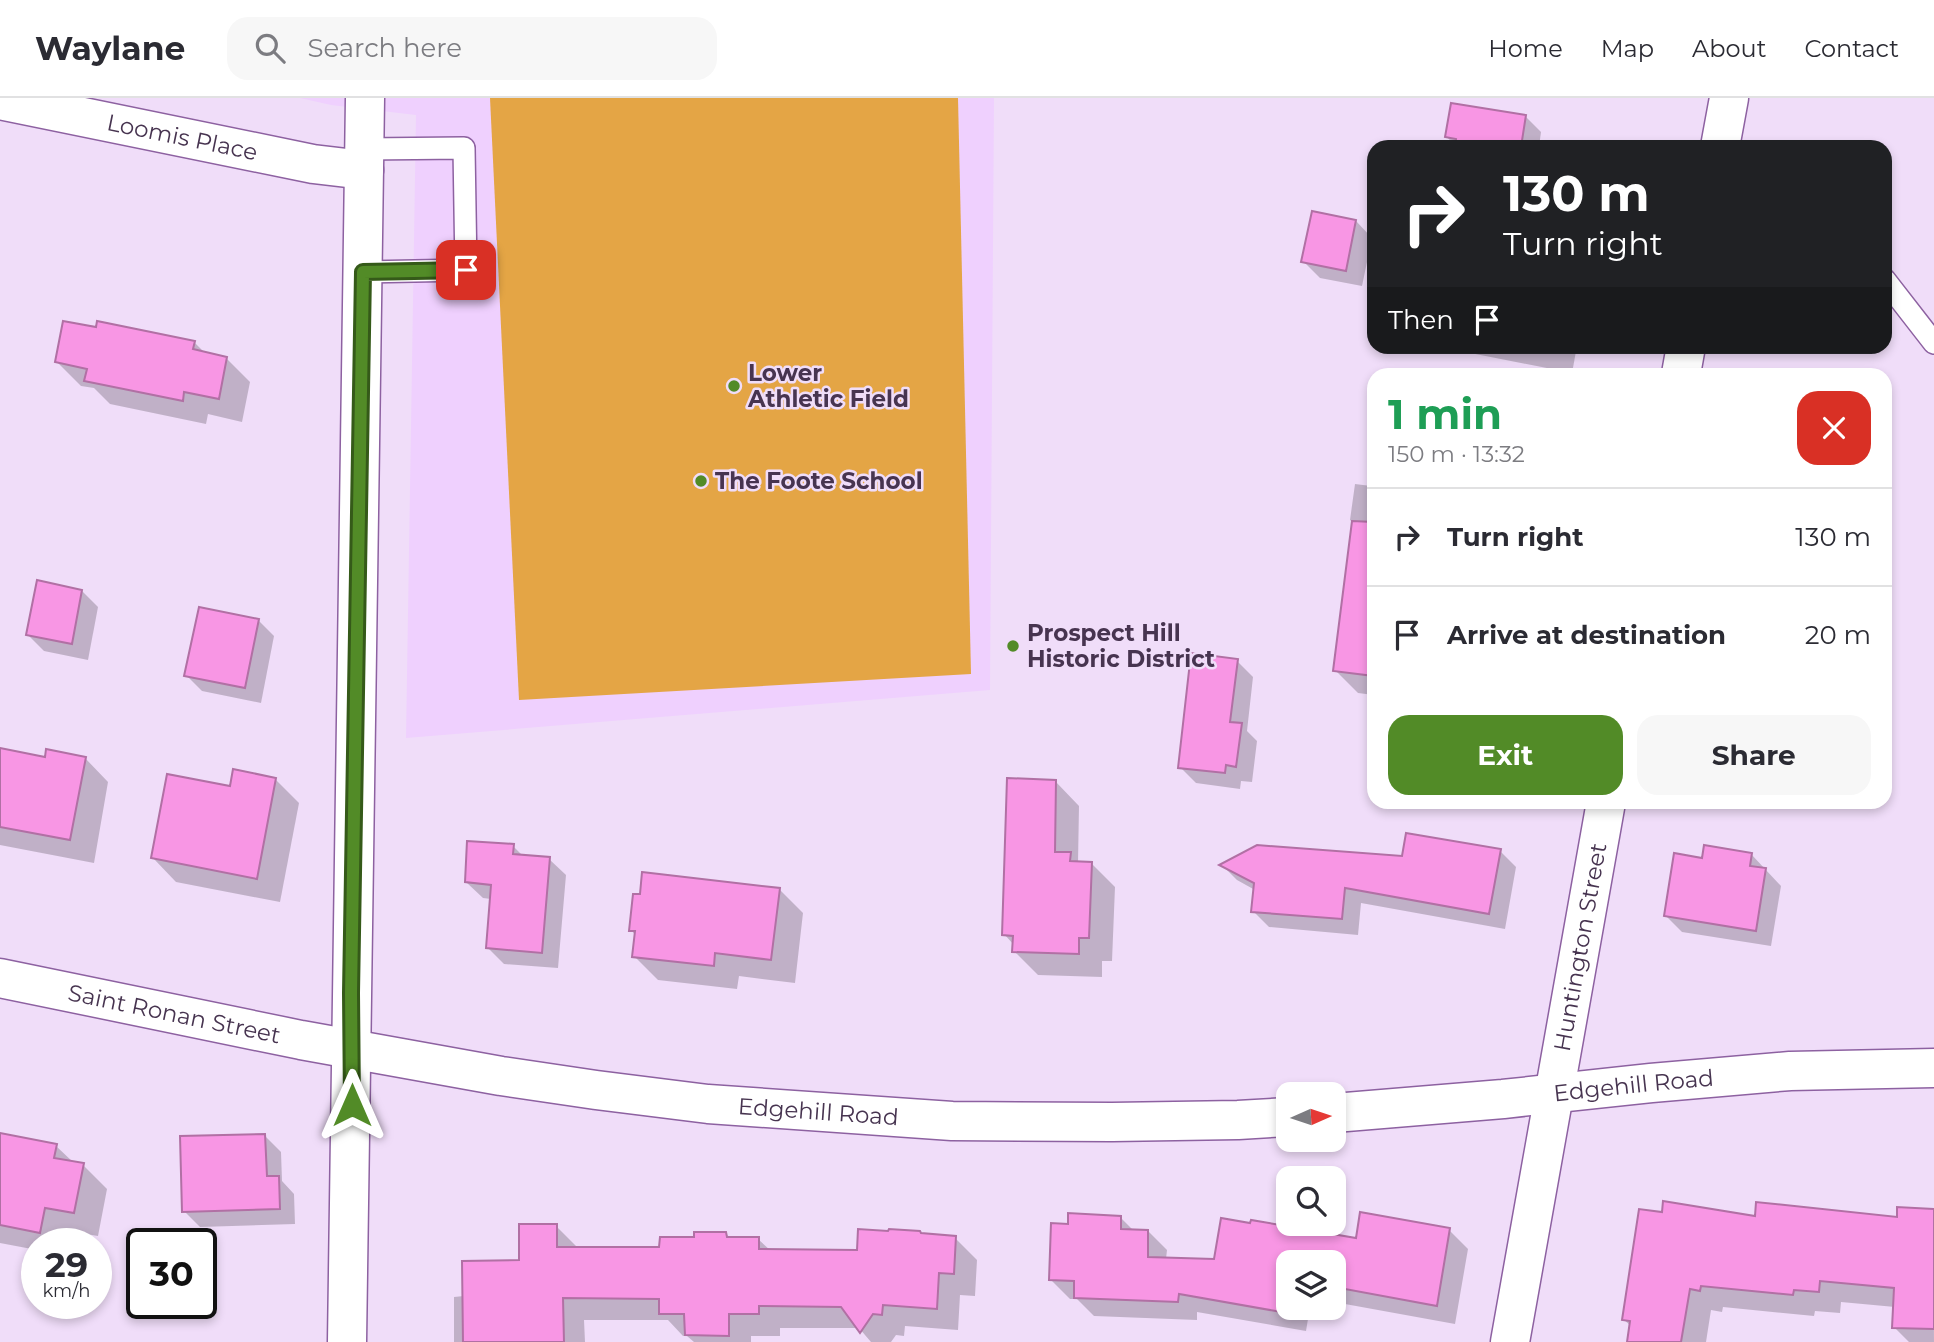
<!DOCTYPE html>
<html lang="en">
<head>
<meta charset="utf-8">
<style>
  :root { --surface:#fff; --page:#f7f7f7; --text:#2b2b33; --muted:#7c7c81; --line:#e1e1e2; --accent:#528b27 }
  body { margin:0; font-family:Montserrat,sans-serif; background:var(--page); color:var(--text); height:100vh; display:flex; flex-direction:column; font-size:26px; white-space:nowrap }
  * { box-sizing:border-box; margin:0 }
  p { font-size:23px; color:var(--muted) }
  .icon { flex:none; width:38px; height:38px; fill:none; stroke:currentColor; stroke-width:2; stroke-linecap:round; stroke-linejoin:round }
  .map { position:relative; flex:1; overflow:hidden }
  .details { position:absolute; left:1367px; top:270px; width:525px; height:441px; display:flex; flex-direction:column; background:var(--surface); border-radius:21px; box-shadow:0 4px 10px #0003 }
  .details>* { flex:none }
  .guide { position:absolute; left:1367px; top:42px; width:525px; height:214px; border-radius:21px; box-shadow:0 4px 10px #0003; background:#202124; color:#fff; overflow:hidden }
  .needle { width:46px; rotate:87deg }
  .buttons { position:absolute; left:1276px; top:984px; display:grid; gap:14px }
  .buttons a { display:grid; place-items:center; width:70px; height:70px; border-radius:14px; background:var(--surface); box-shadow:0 4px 10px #0003; font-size:35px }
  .speed { position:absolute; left:21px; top:1130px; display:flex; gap:14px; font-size:35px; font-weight:700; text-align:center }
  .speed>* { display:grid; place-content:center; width:91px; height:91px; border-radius:50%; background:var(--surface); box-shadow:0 4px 10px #0003; line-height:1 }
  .speed small { font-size:18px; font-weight:400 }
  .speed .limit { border:4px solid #111; border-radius:10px; background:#fff; color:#111 }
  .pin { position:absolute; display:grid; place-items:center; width:60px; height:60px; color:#fff; margin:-30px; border-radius:14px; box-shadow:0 4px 10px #0006 }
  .me { position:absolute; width:77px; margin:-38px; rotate:0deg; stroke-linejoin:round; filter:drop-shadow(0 0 5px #0008) }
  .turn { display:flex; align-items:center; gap:24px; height:147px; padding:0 21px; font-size:32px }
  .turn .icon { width:91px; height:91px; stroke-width:2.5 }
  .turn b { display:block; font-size:49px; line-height:60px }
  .then { display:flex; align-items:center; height:66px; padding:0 21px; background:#0003; gap:14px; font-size:26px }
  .round { display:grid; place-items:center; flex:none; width:74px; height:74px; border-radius:21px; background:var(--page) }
  .head { display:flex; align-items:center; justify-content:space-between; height:119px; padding:0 21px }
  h1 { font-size:42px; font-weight:700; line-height:52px; color:#1e9e55 }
  .button { display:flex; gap:14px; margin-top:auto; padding:14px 21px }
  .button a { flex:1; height:80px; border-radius:21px; background:var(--accent); color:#fff; font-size:28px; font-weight:700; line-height:80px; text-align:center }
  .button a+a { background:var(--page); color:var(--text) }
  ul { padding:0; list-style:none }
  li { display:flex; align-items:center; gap:21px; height:98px; padding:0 21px; border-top:2px solid var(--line) }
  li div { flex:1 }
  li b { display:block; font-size:26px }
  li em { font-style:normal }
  header { display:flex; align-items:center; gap:42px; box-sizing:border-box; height:98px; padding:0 35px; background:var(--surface); border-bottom:2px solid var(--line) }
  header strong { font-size:33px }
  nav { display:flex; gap:38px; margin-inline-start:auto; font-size:24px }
  .search { width:490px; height:63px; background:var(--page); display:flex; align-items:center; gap:18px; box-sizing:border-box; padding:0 24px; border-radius:21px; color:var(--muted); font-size:26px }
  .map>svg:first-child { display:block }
  .built { fill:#efd0fe }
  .green { fill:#e4a545 }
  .shadow { fill:#0003 }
  .building { fill:#f896e4; stroke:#b170a4; stroke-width:2 }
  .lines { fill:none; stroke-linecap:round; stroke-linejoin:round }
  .lane-casing { stroke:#8d61a1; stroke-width:24 }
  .street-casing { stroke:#8d61a1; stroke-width:41 }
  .lane { stroke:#fff; stroke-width:21 }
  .street { stroke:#fff; stroke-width:38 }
  .route-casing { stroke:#355a19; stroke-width:18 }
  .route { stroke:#528b27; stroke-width:12 }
  .poi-dot { fill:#528b27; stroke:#f0ddf9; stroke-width:2.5 }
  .labels { text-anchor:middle; stroke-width:5; stroke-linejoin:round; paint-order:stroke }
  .street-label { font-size:23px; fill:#473450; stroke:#f0ddf9 }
  .poi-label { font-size:23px; font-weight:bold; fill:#473450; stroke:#f0ddf9; text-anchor:start }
</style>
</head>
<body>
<header>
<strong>Waylane</strong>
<div class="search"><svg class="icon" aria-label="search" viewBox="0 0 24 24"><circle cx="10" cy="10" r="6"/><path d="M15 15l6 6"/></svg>Search here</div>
<nav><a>Home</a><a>Map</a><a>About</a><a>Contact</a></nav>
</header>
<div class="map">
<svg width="1934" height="1244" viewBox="0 0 1934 1244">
  <rect width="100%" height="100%" fill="#f0ddf9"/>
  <polygon class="built" points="300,0 994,0 990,592 406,640 416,17 331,7"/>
  <polygon class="green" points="490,0 958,0 971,576 519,602"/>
  <g class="shadow">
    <polygon points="1525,18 1541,34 1539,49 1456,49 1447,39"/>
    <polygon points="1356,123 1372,140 1362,188 1320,180 1303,163"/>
    <polygon points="194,244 206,256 226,260 250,284 242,324 208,316 206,326 110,306 94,290 81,288 57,264"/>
    <polygon points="1447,248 1577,248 1572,275 1450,251"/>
    <polygon points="1374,369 1374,597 1358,595 1335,572 1354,425 1350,422 1355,386 1371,388"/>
    <polygon points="82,493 98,509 88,562 44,553 28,537"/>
    <polygon points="258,522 274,538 261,605 202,593 186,577"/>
    <polygon points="1237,563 1253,579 1247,633 1257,643 1252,684 1241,683 1240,691 1196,685 1180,669"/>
    <polygon points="0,652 46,661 85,660 108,684 94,765 0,747"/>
    <polygon points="276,682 299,705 280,804 176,784 153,760 231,690"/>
    <polygon points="1056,684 1079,708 1078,765 1091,765 1115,789 1112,863 1102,863 1102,879 1038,877 1014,853 1014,847 1004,836"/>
    <polygon points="513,748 524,759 549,761 566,777 558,870 504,866 488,850 491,801 483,800 466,784"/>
    <polygon points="1500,753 1516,769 1505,831 1361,805 1358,837 1269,829 1253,813 1255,792 1237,782 1222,767 1404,760"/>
    <polygon points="1751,756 1781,788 1771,848 1682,834 1666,818 1703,762"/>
    <polygon points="779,791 803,815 795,885 739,878 737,891 658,882 634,858 636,838 631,832"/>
    <polygon points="0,1037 56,1048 74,1065 83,1067 107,1091 98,1138 68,1133 66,1146 37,1146 37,1152 0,1145"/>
    <polygon points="265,1038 281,1054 282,1083 294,1096 295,1126 200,1129 184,1113"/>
    <polygon points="1933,1109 1934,1244 1909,1244 1894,1229 1895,1209 1841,1204 1840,1215 1815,1213 1814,1218 1723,1209 1722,1214 1711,1212 1706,1244 1628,1244 1631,1228 1623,1221 1757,1120 1898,1121 1933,1113"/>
    <polygon points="1120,1119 1134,1133 1148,1133 1167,1152 1166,1161 1215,1162 1449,1132 1468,1151 1455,1226 1334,1204 1334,1164 1288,1164 1288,1209 1310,1209 1306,1233 1197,1214 1197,1222 1094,1218 1077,1201 1070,1201 1051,1182 1070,1127"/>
    <polygon points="556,1128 578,1150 661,1150 695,1141 726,1136 731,1141 758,1141 771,1153 859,1154 922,1137 955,1140 977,1162 975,1198 960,1197 958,1232 905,1228 904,1238 896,1237 891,1244 871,1244 859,1230 780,1230 780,1238 751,1238 751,1244 694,1244 687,1238 683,1238 668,1222 584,1222 585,1244 454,1244 454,1199 464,1198 521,1164"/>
  </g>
  <g class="building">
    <polygon points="1451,5 1526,17 1521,49 1455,49 1456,41 1445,39"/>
    <polygon points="1312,113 1356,122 1346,173 1301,164"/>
    <polygon points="63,223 96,229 97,223 195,243 193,251 227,259 219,301 184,294 183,303 84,283 87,271 55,264"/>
    <polygon points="1352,423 1374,424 1374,578 1333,573"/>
    <polygon points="37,482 82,492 72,546 26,537"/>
    <polygon points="199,509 259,521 245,590 184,578"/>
    <polygon points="1191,555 1238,561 1230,624 1242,625 1236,669 1226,667 1225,675 1178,670"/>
    <polygon points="0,650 45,659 46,651 86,659 70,742 0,729"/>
    <polygon points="233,671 276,680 257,781 151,760 167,676 230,688"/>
    <polygon points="1007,680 1056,682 1055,754 1071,754 1070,763 1092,764 1089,840 1079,840 1079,856 1012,854 1013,838 1002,837"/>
    <polygon points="1406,735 1501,751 1489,816 1345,790 1342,821 1251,814 1254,785 1219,767 1257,747 1402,758"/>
    <polygon points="467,743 514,746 513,756 550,759 542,855 486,850 491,787 465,784"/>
    <polygon points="1704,747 1752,755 1750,768 1766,770 1756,833 1664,818 1674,755 1702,760"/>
    <polygon points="642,774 780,790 771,862 715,855 714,868 632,859 635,833 629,833 633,796 640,796"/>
    <polygon points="0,1035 57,1046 54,1060 84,1065 74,1115 45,1110 40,1135 0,1127"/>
    <polygon points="265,1036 267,1078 279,1078 280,1111 182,1114 180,1038"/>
    <polygon points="1663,1103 1755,1118 1756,1104 1897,1119 1897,1109 1934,1111 1934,1231 1892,1230 1894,1190 1820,1183 1819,1194 1794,1192 1793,1197 1701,1188 1700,1193 1690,1191 1681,1244 1627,1244 1630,1223 1622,1222 1639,1111 1662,1114"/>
    <polygon points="1360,1114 1450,1130 1437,1208 1334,1189 1334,1164 1288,1164 1287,1215 1179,1196 1178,1204 1074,1200 1074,1183 1049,1182 1051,1125 1068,1126 1068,1115 1121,1118 1121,1131 1148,1132 1148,1159 1214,1161 1221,1120 1250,1125 1251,1122 1356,1140"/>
    <polygon points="519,1126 557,1126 557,1149 659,1149 660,1139 694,1139 694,1134 726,1134 727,1139 759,1139 759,1151 857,1152 858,1131 888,1133 889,1131 920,1133 921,1135 956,1138 954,1176 939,1175 937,1211 883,1207 882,1217 873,1216 860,1235 841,1209 759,1208 759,1216 729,1216 729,1238 685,1237 684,1216 659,1216 659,1201 563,1200 564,1244 463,1244 462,1163 519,1162"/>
  </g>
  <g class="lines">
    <defs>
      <g id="lane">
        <polyline points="363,174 466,172 464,50 364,51"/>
        <polyline points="1885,182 1934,245"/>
      </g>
      <g id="street">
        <path id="s1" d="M0,2L313,66L364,72"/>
        <polyline points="1720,49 1729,0"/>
        <polyline points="1681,276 1686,248"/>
        <path id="s2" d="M0,880L301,942L501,978L596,992L708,1006L952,1023L1112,1024L1238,1022L1288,1019"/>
        <path id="s3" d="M1334,1015L1503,1001L1651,985L1790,973L1934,970"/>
        <polyline points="347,1244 365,0"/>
        <path id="s4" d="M1510,1244L1606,704"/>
      </g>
    </defs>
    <use href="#lane" class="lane-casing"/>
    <use href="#street" class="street-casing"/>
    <use href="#lane" class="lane"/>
    <use href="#street" class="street"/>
  </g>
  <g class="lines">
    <defs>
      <polyline id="route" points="352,1007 351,895 363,174 466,172"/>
    </defs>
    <use href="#route" class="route-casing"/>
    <use href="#route" class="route"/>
  </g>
  <g class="poi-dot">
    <circle cx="734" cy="288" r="7"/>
    <circle cx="701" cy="383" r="7"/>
    <circle cx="1013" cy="548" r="7"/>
  </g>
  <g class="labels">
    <g class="street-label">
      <text dy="8" stroke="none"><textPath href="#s1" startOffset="186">Loomis Place</textPath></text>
      <text dy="8" stroke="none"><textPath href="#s4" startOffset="401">Huntington Street</textPath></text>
      <text dy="8" stroke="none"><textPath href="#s2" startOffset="178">Saint Ronan Street</textPath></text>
      <text dy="8" stroke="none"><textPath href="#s3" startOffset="301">Edgehill Road</textPath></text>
      <text dy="8" stroke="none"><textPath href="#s2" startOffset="830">Edgehill Road</textPath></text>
    </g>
    <g class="poi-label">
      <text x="748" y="283">Lower<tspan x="748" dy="26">Athletic Field</tspan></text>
      <text x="715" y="391">The Foote School</text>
      <text x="1027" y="543">Prospect Hill<tspan x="1027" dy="26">Historic District</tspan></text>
    </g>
  </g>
</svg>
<div class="buttons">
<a><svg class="needle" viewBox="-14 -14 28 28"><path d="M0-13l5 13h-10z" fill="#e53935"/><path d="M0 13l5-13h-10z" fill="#7c7c81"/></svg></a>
<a><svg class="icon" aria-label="search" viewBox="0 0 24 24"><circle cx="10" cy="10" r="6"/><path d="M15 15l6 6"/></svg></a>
<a><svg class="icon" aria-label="layers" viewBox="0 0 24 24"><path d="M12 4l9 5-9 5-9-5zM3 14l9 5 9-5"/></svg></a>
</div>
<div class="speed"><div>29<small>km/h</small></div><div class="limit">30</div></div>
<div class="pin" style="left:466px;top:172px;background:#d93025"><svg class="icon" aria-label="arrive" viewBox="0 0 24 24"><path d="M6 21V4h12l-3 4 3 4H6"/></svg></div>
<svg class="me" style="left:352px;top:1007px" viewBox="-20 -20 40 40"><path d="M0-17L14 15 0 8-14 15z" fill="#528b27" stroke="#fff" stroke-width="4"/></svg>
<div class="guide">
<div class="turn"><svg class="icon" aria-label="right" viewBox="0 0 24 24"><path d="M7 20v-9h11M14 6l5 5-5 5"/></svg><div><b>130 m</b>Turn right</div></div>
<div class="then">Then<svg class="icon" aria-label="arrive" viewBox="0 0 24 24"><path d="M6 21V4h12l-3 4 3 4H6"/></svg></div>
</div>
<section class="details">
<div class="head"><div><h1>1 min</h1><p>150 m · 13:32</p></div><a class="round" style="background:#d93025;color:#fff"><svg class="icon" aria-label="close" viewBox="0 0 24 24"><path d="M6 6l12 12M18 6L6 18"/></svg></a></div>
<ul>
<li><svg class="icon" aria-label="right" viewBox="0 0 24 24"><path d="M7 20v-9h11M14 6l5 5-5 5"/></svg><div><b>Turn right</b></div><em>130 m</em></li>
<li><svg class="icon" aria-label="arrive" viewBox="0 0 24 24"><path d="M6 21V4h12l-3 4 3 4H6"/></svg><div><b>Arrive at destination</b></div><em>20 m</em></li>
</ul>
<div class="button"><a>Exit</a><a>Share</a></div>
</section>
</div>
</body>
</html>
